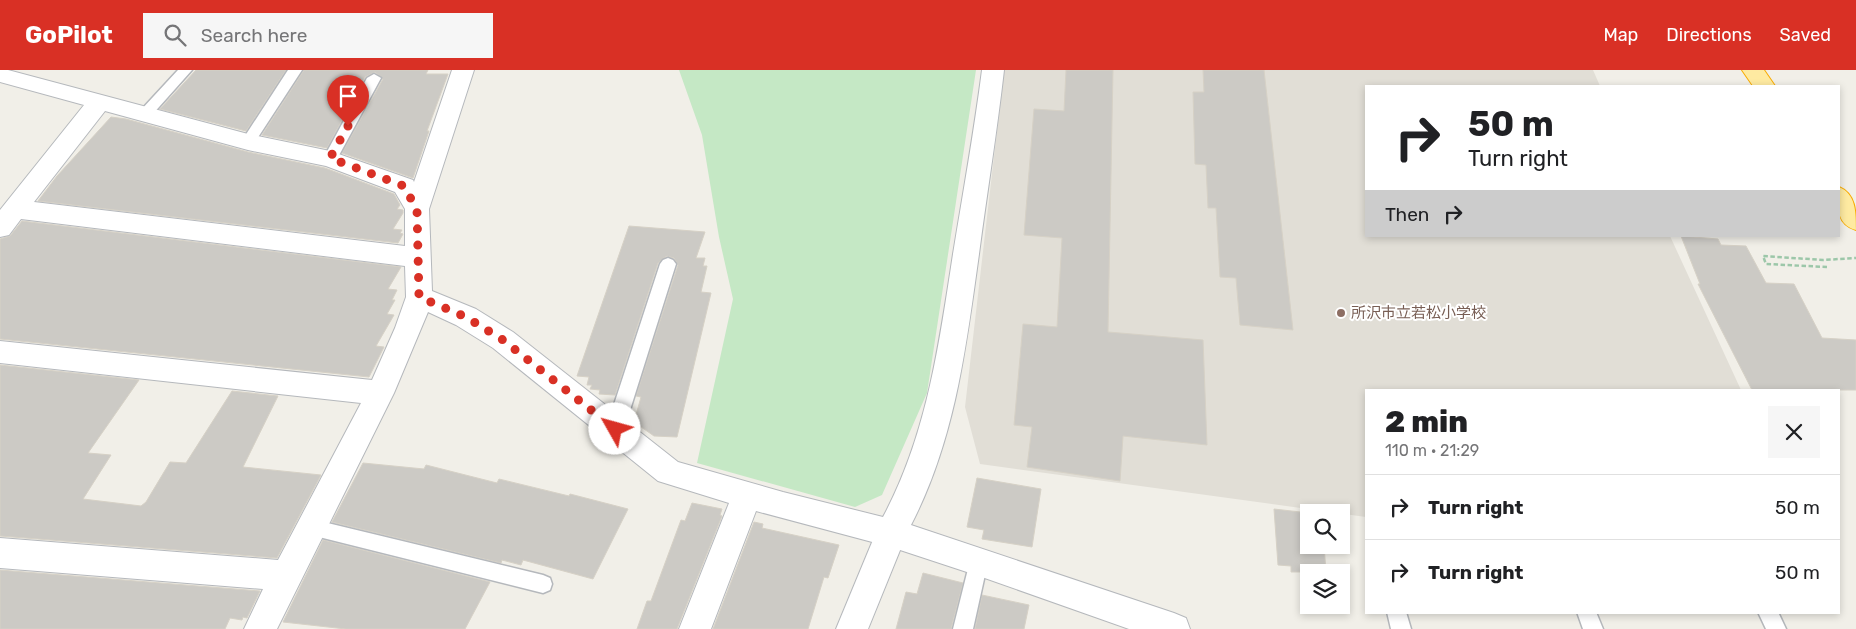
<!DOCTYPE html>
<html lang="en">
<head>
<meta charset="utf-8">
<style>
  :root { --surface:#fff; --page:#f6f6f6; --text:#202124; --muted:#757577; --line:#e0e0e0; --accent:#d93025 }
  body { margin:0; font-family:Rubik,"Noto Sans JP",sans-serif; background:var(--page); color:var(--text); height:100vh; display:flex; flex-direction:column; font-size:19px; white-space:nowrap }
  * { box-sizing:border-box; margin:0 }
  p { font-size:16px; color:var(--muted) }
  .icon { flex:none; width:28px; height:28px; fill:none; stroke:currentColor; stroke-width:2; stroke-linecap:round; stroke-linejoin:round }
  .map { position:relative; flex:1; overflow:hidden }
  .drawer { position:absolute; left:1365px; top:319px; width:475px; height:225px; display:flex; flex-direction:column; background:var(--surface); border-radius:0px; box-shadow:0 2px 8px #0003 }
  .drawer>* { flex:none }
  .guide { position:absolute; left:1365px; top:15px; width:475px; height:152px; border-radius:0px; box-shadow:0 2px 8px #0003; background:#fff; color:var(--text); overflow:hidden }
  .tools { position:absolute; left:1300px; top:434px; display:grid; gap:10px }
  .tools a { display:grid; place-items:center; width:50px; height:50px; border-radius:0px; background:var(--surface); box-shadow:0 2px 8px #0003; font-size:25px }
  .pin { position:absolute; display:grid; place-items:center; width:42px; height:42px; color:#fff; margin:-51px -21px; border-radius:50% 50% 50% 0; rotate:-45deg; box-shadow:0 0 5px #0007 }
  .pin .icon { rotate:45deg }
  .me { position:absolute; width:55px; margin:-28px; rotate:308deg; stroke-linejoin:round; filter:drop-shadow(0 0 4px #0008) }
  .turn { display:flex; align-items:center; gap:18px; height:105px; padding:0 20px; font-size:22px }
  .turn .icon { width:65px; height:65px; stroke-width:2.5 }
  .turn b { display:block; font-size:35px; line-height:42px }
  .then { display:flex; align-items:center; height:48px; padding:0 20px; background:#0003; gap:10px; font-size:19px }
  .round { display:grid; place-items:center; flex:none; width:52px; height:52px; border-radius:0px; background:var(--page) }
  .summary { display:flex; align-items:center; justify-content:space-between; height:85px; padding:0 20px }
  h1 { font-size:30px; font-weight:800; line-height:38px }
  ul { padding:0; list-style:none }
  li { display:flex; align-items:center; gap:15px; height:65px; padding:0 20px; border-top:1px solid var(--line) }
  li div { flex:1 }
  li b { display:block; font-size:19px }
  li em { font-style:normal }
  header { display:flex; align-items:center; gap:30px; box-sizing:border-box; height:70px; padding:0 25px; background:var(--accent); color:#fff }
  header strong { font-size:24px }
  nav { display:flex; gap:28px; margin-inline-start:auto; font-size:18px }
  .search { width:350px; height:45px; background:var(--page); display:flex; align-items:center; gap:12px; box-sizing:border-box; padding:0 18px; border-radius:0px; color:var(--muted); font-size:19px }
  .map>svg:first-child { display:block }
  .education { fill:#e1ded6 }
  .green { fill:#c5e8c5 }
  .building { fill:#cccac5; stroke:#d6d1c6 }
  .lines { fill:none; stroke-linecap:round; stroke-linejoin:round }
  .service-casing { stroke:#b5b8bc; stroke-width:3 }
  .minor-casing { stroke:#b5b8bc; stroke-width:2 }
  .tertiary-casing { stroke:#b5b8bc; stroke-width:2 }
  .trunk-casing { stroke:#f9ab00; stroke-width:2 }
  .path { stroke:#9cc7a9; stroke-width:2.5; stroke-dasharray:4.5 2.5; stroke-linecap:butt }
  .service { fill:#fff; fill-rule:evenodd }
  .minor { fill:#fff; fill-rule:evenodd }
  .tertiary { fill:#fff; fill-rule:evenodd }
  .trunk { fill:#feeaa1; fill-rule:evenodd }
  .route { stroke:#d93025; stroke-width:9; stroke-dasharray:0 16.2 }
  .education-dot { fill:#8d6e63; stroke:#fff; stroke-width:2 }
  .labels { text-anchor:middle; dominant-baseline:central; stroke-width:4; stroke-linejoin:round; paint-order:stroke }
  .education-label { font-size:15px; fill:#785e54; stroke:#fff; text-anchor:start }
</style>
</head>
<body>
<header>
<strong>GoPilot</strong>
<div class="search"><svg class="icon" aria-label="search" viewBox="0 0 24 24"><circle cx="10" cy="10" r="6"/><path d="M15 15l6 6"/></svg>Search here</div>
<nav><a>Map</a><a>Directions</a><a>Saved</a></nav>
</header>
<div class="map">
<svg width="1856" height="559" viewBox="0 0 1856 559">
  <rect width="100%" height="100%" fill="#f1efe8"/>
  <path class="education" d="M1004,0H1593L1600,16H1366V166H1670L1741,320H1366V447L980,394L965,337Z"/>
  <path class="green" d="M679,0H976L927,323L882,425L855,437L697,393L733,229L719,167L702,65Z"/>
  <path class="building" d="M196,0H286L246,61L160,39Z
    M304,0H428L426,4H448L427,61H429L413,108L342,83L383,9L375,2L365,7L327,78L262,65Z
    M1066,0H1113L1108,262L1203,270L1207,375L1123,366L1120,411L1027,397L1032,357L1014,355L1023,254L1057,257L1062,168L1024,165L1034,39L1064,41Z
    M1203,0H1264L1293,260L1240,255L1236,208L1220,207L1216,138H1208L1206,95L1195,94L1193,22H1204Z
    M111,47L126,49L248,82L325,98L394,124L400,135L397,139L403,140V143L393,159L402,160L400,163L403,164L398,173L38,131L57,106Z
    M22,151L401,197L388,219L397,220L392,230H395L387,244L394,245L376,276L384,277L369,307L0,269V169L10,166Z
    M629,156L705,162L696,188H705L703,196H707L701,222L711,223L677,367L654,366L634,352L641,327L636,326L678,195L674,188L667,186L662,189L658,193L615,325L599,324L600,320L590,319L592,315H587L589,307L577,306Z
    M1681,166L1718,169L1721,175L1746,176L1766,213L1794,214L1822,268L1856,270V320H1752L1698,214H1700Z
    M0,295L139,310L88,383L111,385L83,429L141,436L146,432L170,392L186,393L232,321L278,326L243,397L321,405L277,488L0,466Z
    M363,393L424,399L426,395L497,413L499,409L569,426L570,424L628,439L593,509L523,490L521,495L502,490L501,493L332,452Z
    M977,408L1041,419L1032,477L982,469L984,460L967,457Z
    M692,433L722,439L720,445L722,446L677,559H637L647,531H651L681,450L685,451Z
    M1274,439L1309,443V475H1324L1326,502H1291V496L1278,495Z
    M754,452L763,454L762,458L839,475L828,508L824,507L808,559H713Z
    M323,470L490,512L465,559H346L283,552Z
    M0,500L260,521L247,548L243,547L242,550L230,548L225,559H0Z
    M923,503L963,513L951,559H896L906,522L917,524Z
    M982,525L1029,535L1024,559H975Z"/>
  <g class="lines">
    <g class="service-casing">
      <path id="service" d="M178,0H192L151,46H141L139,43L141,40Z
        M288,0H302L253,75H243L241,72L243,69Z
        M374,4L381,8L337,89L335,92H325L323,89L367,8Z
        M668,188L673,190L676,194L624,359L621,364L615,366L609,364L606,359L660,194L663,190Z
        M311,449L543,505L550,508L552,514L550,520L543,523L311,465L305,463L302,457L305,451Z
        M979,482L986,485L988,491L973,559H953L970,491L972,485Z
        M1387,542H1406L1411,559H1391Z
        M1577,542H1596L1603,559H1583Z
        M1758,542H1778L1786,559H1766Z"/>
    </g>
    <g class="minor-casing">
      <path id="minor" d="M0,0H8L248,64L330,81L413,110L414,112L452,0H474L429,139L432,221L476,239L513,262L678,392L783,422L883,447C927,365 939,275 953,184C963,123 974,62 982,0H1004C997,62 987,123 979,184C966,278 955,370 911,455L1174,543L1186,548L1190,559H1129L979,506L891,477L756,441L711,559H679L729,433L658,411L493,278L456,255L428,242L394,323L277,559H244L263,519L0,498V468L278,490L361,333L0,293V271L372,310L395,258L406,227L405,196L21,149L9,165L0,167V140L84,35L0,12ZM105,41L248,80L326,96L395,122L405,139V176L34,132Z"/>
    </g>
    <g class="tertiary-casing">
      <path id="tertiary" d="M891,449L902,453L907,463L868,559H836L880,453Z"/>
    </g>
    <g class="trunk-casing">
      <path id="trunk" d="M1742,0H1764L1775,16H1753Z
        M1839,117C1856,124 1856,142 1856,160C1835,154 1838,135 1839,117Z"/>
    </g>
    <path class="path" d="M1827,197L1766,194L1763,186L1823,190L1856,188"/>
    <use href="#service" class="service"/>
    <use href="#minor" class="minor"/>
    <use href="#tertiary" class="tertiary"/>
    <use href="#trunk" class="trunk"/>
  </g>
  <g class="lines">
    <path class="route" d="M348,56L330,88L404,116L417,140L419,227L466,247L503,270L615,359"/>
  </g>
  <circle class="education-dot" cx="1341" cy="243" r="5"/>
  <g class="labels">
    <g class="education-label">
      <text x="1351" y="243">所沢市立若松小学校</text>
    </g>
  </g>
</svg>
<div class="tools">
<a><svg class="icon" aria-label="search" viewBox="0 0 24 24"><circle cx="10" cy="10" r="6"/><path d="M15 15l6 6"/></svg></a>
<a><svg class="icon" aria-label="layers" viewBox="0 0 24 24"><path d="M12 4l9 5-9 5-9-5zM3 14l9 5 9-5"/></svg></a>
</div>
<div class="pin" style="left:348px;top:56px;background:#d93025"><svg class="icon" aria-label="arrive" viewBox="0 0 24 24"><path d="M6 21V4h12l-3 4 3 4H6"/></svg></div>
<svg class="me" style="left:615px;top:359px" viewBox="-20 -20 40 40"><circle r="19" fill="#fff"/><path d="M0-13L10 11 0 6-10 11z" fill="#d93025"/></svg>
<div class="guide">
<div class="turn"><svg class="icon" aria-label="right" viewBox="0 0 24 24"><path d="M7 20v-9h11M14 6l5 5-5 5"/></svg><div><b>50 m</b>Turn right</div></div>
<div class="then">Then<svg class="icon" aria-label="right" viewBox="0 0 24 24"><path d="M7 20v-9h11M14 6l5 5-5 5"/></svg></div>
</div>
<section class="drawer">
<div class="summary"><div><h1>2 min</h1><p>110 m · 21:29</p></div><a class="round"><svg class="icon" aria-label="close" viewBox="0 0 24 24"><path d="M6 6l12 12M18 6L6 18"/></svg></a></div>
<ul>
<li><svg class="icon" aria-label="right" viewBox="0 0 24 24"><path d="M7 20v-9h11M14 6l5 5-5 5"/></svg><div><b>Turn right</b></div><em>50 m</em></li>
<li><svg class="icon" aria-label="right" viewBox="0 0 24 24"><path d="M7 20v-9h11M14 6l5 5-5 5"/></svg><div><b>Turn right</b></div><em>50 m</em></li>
</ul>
</section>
</div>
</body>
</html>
